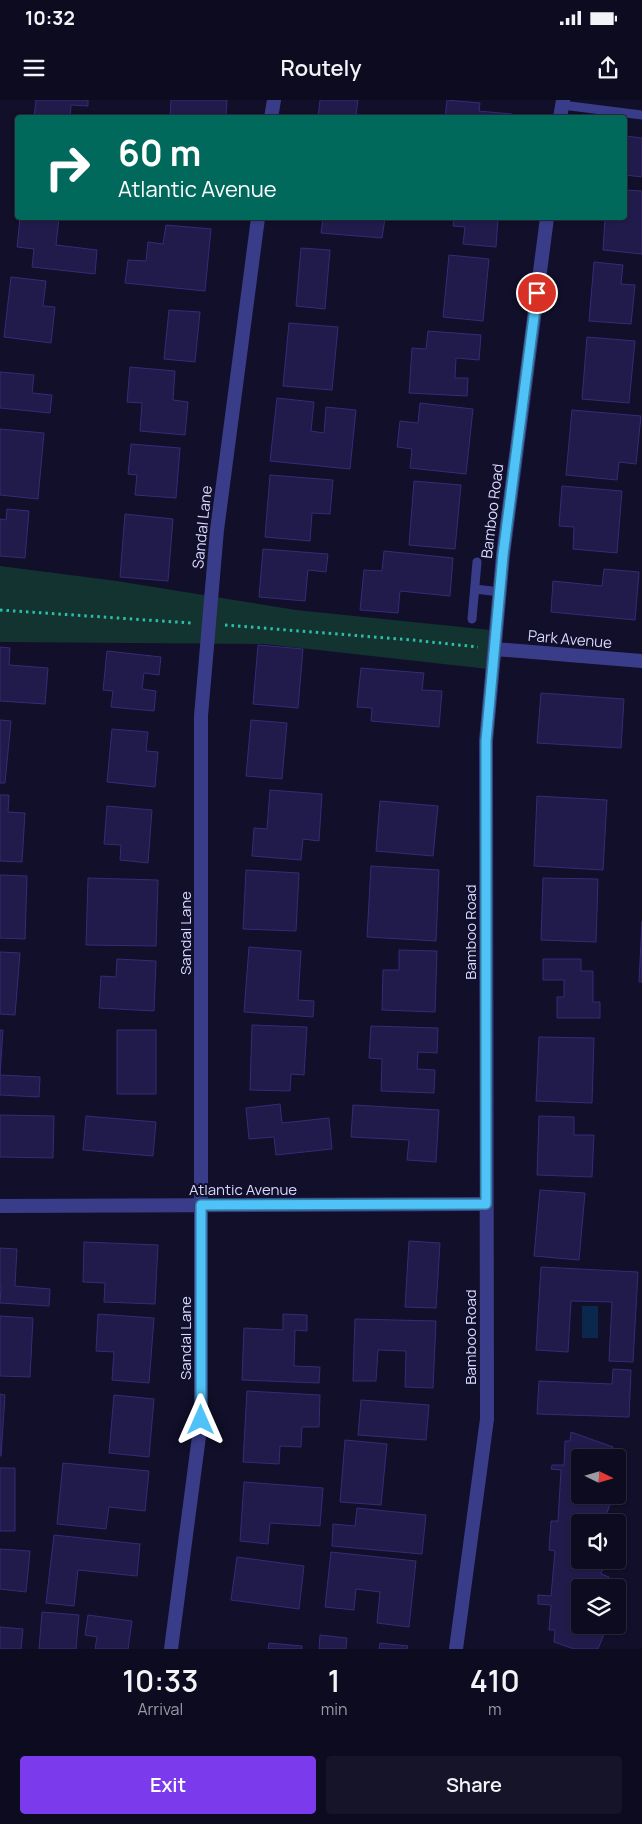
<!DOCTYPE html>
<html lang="en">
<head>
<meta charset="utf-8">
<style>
  :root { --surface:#0d0b1f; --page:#161428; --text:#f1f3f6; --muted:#9a9ba4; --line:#2d2b3d; --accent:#7c3aed }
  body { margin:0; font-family:Manrope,sans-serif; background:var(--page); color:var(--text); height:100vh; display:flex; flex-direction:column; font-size:19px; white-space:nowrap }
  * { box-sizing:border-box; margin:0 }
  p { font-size:16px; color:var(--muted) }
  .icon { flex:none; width:28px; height:28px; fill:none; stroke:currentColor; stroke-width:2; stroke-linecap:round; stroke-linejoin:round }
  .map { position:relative; height:1549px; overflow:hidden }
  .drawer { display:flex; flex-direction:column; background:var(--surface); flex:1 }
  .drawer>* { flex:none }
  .top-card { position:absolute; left:15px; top:15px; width:612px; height:105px; border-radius:5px; box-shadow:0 1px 4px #0004,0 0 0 1px var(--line); background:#00695c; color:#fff; overflow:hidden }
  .needle { width:32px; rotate:95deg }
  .buttons { position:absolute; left:571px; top:1349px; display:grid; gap:10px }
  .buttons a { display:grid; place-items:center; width:55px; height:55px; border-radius:5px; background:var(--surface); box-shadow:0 1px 4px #0004,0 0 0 1px var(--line); font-size:25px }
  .pin { position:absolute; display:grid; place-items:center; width:42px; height:42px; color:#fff; margin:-21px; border:2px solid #fff; border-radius:50%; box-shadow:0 1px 5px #0007 }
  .me { position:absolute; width:55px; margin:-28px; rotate:0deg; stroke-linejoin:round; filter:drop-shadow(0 0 4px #0008) }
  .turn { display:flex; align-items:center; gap:18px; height:105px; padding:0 20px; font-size:22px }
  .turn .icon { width:65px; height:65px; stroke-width:2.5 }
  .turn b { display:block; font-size:35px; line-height:42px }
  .eta { display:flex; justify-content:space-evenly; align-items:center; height:85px; text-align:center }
  .eta b { font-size:30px; font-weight:600; line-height:35px }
  .action { display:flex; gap:10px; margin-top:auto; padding:10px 20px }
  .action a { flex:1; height:58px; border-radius:5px; background:var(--accent); color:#fff; font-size:20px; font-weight:600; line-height:58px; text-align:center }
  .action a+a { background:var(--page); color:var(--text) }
  .status { display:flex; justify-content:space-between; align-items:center; height:35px; padding:0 25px; background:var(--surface); direction:ltr }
  .status svg { height:14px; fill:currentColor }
  header { display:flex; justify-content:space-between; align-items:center; height:65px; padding:0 20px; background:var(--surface); font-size:22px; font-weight:600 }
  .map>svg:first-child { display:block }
  .green { fill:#12332f }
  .water { fill:#0b284c }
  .building { fill:#201b4a; stroke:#342c77 }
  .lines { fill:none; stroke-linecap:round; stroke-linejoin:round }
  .path { stroke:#2cbea8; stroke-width:3; stroke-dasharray:2.5 4; stroke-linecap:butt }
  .service { stroke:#393d89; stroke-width:9 }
  .minor { stroke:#393d89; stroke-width:14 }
  .tertiary { stroke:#393d89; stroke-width:14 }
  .route-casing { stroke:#337fa1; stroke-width:12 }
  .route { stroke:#4fc3f7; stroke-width:9 }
  .labels { text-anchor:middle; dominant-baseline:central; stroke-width:4; stroke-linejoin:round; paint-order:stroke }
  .street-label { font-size:15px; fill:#d8d7ff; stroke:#110f29 }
</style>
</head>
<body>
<div class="status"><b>10:32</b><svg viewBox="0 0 49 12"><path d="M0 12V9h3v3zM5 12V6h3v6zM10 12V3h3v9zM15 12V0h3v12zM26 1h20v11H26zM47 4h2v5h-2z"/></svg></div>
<header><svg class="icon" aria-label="menu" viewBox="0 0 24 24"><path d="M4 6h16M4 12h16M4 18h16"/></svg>Routely<svg class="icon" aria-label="share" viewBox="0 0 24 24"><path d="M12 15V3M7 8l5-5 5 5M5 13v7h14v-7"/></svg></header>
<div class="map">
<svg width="642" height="1549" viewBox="0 0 642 1549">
  <rect width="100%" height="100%" fill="#110f29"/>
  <path class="green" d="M0,466L117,481L296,510L491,530L488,569L264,544L0,542Z"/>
  <path class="water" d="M582,1206H598V1238H582Z"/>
  <path class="building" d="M36,0H88V6L71,5L70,18H34Z
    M171,0H227L226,18H170Z
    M320,0H358L356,14L388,18H318Z
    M447,0L480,3L479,11L512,14L511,18H445Z
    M625,36L642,38V77L625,75Z
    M625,90L642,91V154L603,150L605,118H625Z
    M20,118H59L56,145L97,150L95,174L32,167L34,149L17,147Z
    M323,118H385L382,138L321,133Z
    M454,118H498L496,147L463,144L465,127L453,126Z
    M166,125L211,129L205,191L125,183L128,160L146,161L148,142L163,144Z
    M301,148L330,150L325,209L296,206Z
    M449,155L489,159L483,221L443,217Z
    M594,162L623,165L621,184L635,185L631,224L589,221Z
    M11,177L46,181L43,206L55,207L51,243L4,237Z
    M169,210L200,212L195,262L164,259Z
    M289,223L338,227L332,290L283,286Z
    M428,231L481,235L479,260L456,258L455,278H468L467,296L409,293L412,248L426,249Z
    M587,237L635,241L629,303L582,299Z
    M130,267L175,271L173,300L188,302L185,335L140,331L142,303L127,302Z
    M0,272L34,275L32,293L52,295L50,313L0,308Z
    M277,298L314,302L311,331L324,333L326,307L356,310L350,369L270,361Z
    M420,303L473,309L466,374L410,368L412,349L397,347L400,321L418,323Z
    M572,310L641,316L636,364L619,362L617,380L566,375Z
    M0,329L44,333L38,399L0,395Z
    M131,344L180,348L176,398L135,395L137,375L128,374Z
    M270,375L333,380L330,414L312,413L310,441L265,437Z
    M414,381L461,385L455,449L409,445Z
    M562,386L622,391L617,453L573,449L574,427L559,426Z
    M7,409L29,411L25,458L0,456V419L6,420Z
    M125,414L173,419L168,481L120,477Z
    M263,449L328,454L326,472L308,470L305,501L259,497Z
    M384,451L453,458L450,496L400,491L398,513L360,510L364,470L382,471Z
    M604,469L639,472L635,520L551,512L553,481L602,486Z
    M258,545L303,549L298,608L253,604Z
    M0,547L10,548L9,565L48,568L45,604L0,601Z
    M107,551L161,557L159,575L144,573L142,589L156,591L154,611L111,607L113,591L103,590Z
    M361,568L424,573L422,590L442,591L439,627L371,621L372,608L357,607Z
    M541,593L624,599L621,648L537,643Z
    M0,620L11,621L5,683H0Z
    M251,620L287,623L282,679L246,676Z
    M112,629L148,632L146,651L158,652L155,687L107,682Z
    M270,690L322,694L319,741L303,739L301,760L252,756L254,728L267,729Z
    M0,695H9L8,712L25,713L22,762L0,761Z
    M537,696L607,700L603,770L534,766Z
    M380,701L438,706L433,756L376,751Z
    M107,706L152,710L148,763L120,760L121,745L104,744Z
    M371,766L439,770L436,841L367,837Z
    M246,770L299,773L296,831L243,829Z
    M0,775L27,776L25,839L0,838Z
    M88,778L158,780L156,846L86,845Z
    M543,778L598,779L596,842L541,840Z
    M642,821V882H639Z
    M249,847L301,851L298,900L314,901L313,917L244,912Z
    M399,850L437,851L435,912L382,910L383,870H399Z
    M0,852L20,853L15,915L0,914Z
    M117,859L156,861L154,911L99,908L101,876L116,877Z
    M543,859H581V871H593V902H600V918H557V897H564V880H543Z
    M252,925L307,927L304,975L291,974L290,991L250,990Z
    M371,926L438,928L437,953L418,952L417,969L435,970L434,993L381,991L382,959L369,958Z
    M0,930H3L0,975L40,977L39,997L0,995Z
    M117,930H156V994H117Z
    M539,937L594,938L592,1003L536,1001Z
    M280,1004L282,1023L329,1018L332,1049L276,1055L274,1037L249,1039L246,1008Z
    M353,1005L439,1010L436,1062L407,1060L409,1040L351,1037Z
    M0,1015L54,1016L53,1058L0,1057Z
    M86,1016L156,1022L153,1056L83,1050Z
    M539,1016L574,1017V1035H594L592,1077L537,1075Z
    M540,1090L585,1093L579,1160L534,1156Z
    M409,1141L440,1143L436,1208L405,1207Z
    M84,1142L158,1145L155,1204L104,1202L105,1183L83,1182Z
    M0,1148L17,1149L15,1186L50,1189L49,1206L0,1203L1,1187H0Z
    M541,1167L638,1172L633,1262L609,1261L612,1202L571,1201L568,1252L536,1250Z
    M98,1214L154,1218L149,1283L112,1280L114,1252L96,1251Z
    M283,1214L307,1215V1231L295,1230L294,1266L320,1267L319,1283L242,1280L244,1228L283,1230Z
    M0,1216L33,1218L30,1277L0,1276Z
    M355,1219L436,1221L433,1288L405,1287L406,1251L378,1250L376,1281H353Z
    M613,1269L631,1270L629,1317L537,1314L539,1281L612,1284Z
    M247,1291L320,1295L319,1327H302L301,1347L280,1346L279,1364L243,1362Z
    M0,1294L5,1295L1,1356H0Z
    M114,1295L154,1299L149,1357L109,1353Z
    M361,1300L429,1305L426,1340L358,1335Z
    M571,1332L613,1347L609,1358H580V1395H605L612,1399L604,1421L609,1422H580V1460H606L601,1474L609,1477L605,1488H580V1525H600V1527L606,1529L598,1549H574L554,1542L555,1530H549L551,1505L538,1504V1495L551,1496L555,1451L549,1450L551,1421H558L561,1370L551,1369L552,1365H564L565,1341H570Z
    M345,1340L387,1344L381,1405L340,1402Z
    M63,1363L149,1371L145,1411L109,1407L106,1429L57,1424Z
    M0,1368H15V1431H0Z
    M244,1382L323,1388L320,1426L270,1423L268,1444L240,1441Z
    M357,1408L426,1415L422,1454L332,1446L333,1424L355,1426Z
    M54,1435L140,1444L137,1476L78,1470L74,1506L46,1503Z
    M0,1449L30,1451L26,1492L0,1489Z
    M331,1452L416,1461L409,1527L377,1523L380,1492L356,1489L354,1510L325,1507Z
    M237,1457L304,1466L299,1509L231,1500Z
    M42,1512L79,1515L76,1549H39Z
    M88,1515L132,1521L128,1549H95L97,1537L85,1535Z
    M0,1527L23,1529L21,1549H0Z
    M320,1535L347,1538L346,1549H319Z
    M269,1543L302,1546V1549H268Z
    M380,1543L408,1546L407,1549H379Z"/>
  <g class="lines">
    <path class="path" d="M0,510L191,523
      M225,525L412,540L478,547"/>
    <path class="service" d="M562,5L642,15
      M475,489L500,492
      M472,519L477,462"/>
    <path class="minor" d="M271,18L274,0
      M0,1106L486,1104
      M171,1549L201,1321V616L217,430L258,118"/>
    <path class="tertiary" d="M560,18L563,0
      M495,549L642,561
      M456,1549L487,1319L486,641L503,455L547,118"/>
  </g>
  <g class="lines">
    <g class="route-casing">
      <path id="route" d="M201,1320V1105L486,1104V641L503,455L537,193"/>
    </g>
    <use href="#route" class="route"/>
  </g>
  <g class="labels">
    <g class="street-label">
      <text transform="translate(492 411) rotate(-83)">Bamboo Road</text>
      <text transform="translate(202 427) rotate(-84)">Sandal Lane</text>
      <text transform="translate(570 539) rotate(5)">Park Avenue</text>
      <text transform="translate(470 832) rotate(-90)">Bamboo Road</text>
      <text transform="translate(185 833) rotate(-90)">Sandal Lane</text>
      <text x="243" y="1089">Atlantic Avenue</text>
      <text transform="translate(470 1237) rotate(-90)">Bamboo Road</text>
      <text transform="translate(185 1238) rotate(-90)">Sandal Lane</text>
    </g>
  </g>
</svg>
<div class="buttons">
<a><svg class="needle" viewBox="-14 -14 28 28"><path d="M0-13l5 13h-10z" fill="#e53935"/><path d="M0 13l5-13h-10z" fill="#9a9ba4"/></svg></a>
<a><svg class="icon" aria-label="sound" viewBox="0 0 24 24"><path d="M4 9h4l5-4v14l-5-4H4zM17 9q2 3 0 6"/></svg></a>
<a><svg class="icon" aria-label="layers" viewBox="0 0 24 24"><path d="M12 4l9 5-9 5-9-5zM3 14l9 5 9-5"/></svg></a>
</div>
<div class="pin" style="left:537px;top:193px;background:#d93025"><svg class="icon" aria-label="arrive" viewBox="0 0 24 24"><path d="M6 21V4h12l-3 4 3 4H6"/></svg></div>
<svg class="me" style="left:201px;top:1320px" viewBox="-20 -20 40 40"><path d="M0-17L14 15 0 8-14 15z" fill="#4fc3f7" stroke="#fff" stroke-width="4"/></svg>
<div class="top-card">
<div class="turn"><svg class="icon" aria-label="right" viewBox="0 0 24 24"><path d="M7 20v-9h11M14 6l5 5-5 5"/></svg><div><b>60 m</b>Atlantic Avenue</div></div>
</div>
</div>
<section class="drawer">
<div class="eta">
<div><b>10:33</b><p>Arrival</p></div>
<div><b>1</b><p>min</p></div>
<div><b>410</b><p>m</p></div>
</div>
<div class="action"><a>Exit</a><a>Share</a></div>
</section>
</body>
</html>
